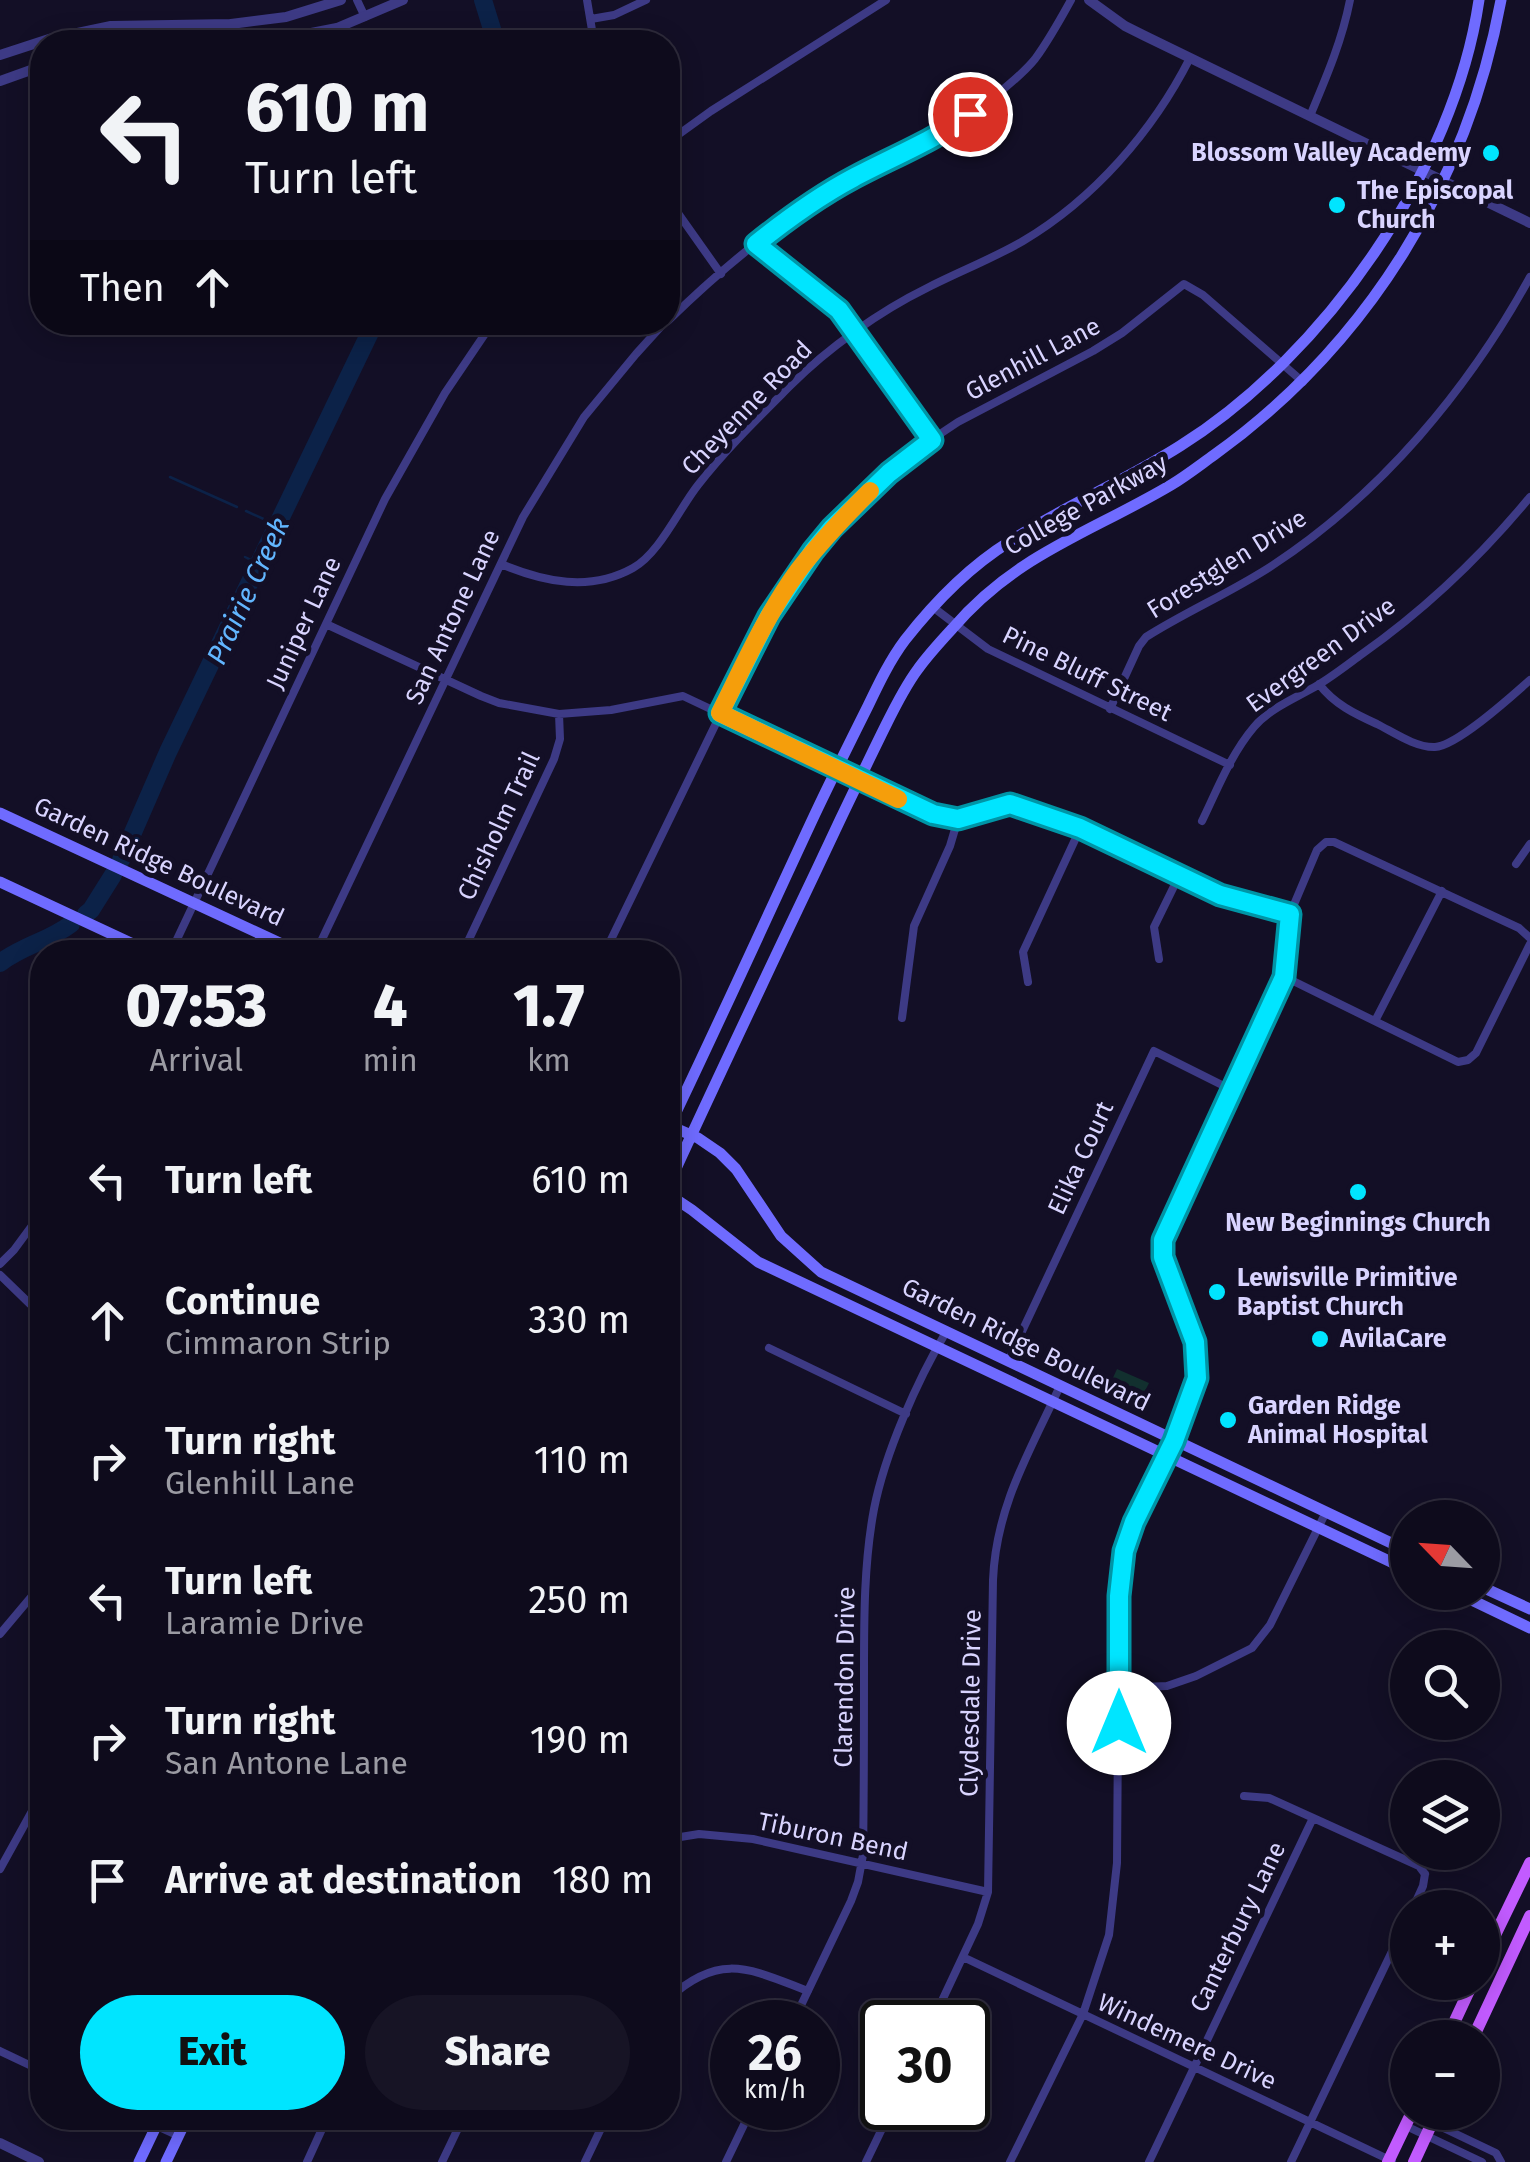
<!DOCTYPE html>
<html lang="en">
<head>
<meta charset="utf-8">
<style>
  :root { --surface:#0e0b1c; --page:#171425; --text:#f1f3f6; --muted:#9b9ba3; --line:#2e2b3b; --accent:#00e5ff }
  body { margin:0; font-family:"Fira Sans",sans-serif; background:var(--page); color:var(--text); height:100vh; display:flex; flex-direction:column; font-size:38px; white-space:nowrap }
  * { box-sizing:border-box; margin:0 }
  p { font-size:32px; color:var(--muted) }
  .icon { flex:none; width:55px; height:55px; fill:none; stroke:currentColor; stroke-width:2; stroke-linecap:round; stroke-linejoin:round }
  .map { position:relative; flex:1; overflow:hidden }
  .panel { position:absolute; left:30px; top:940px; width:650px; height:1190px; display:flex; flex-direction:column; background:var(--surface); border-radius:40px; box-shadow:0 5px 25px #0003,0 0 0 2px var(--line) }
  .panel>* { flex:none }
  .top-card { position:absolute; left:30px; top:30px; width:650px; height:305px; border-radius:40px; box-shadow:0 5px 25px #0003,0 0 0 2px var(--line); background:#0e0b1c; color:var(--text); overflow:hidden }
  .needle { width:65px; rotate:295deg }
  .tools { position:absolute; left:1390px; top:1500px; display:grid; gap:20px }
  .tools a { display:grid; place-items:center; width:110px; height:110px; border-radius:50%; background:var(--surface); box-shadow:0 5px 25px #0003,0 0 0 2px var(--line); font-size:50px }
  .speed { position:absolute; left:710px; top:2000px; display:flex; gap:20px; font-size:50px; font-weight:700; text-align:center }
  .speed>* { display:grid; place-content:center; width:130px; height:130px; border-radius:50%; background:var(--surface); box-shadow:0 5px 25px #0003,0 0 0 2px var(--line); line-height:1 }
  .speed small { font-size:25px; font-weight:400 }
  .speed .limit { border:5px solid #111; border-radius:15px; background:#fff; color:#111 }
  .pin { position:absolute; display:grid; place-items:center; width:85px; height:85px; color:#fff; margin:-42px; border:5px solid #fff; border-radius:50%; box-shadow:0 2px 10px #0007 }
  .me { position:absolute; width:110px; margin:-55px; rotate:0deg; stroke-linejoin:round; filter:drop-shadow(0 0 8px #0008) }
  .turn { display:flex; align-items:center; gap:35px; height:210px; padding:0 50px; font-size:45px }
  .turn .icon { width:130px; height:130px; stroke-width:2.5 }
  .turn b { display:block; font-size:70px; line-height:85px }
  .then { display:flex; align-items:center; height:95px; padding:0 50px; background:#0003; gap:20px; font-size:38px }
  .eta { display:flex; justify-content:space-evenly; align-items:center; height:170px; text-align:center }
  .eta b { font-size:60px; font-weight:800; line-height:70px }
  .action { display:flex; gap:20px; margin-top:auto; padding:20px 50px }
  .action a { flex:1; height:115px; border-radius:60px; background:var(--accent); color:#111; font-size:40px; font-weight:800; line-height:115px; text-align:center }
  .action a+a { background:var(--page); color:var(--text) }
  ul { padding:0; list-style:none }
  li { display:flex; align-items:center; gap:30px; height:140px; padding:0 50px }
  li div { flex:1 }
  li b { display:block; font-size:38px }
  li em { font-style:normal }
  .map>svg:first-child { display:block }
  .green { fill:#12302f }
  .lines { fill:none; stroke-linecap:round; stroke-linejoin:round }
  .stream { stroke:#0c2248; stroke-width:2.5 }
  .river { stroke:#0c2248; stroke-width:18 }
  .minor { stroke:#3d3a85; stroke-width:8 }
  .tertiary { stroke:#3d3a85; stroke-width:10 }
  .secondary { stroke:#6f6bff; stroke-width:11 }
  .primary { stroke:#c25bff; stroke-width:12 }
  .route-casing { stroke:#0095a6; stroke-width:25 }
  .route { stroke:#00e5ff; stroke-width:18 }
  .slow { stroke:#f59e0b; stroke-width:18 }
  .poi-dot { fill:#00e5ff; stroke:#130f26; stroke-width:4 }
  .labels { text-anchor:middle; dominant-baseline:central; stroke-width:10; stroke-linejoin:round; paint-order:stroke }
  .poi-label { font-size:25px; font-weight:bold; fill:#d9d4ff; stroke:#130f26; text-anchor:start }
  .street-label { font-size:25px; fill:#d9d4ff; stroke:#130f26 }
  .water-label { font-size:28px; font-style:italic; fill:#62b6ff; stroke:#130f26 }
</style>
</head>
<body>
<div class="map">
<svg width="1530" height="2162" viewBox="0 0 1530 2162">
  <rect width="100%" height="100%" fill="#130f26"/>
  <path class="green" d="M1117,1369L1149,1383L1138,1405L1107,1391Z"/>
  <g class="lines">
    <path class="stream" d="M170,477L237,507
      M246,511L277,525
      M245,557L259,564
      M254,572L266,578"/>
    <path class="river" d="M483,0L496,42
      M121,860L168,752L375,322
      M86,914L91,910L113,875
      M0,963C21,946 49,941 71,924"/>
    <path class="minor" d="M357,0L365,17
      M587,0L594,42
      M591,19L614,15L646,0
      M1310,116C1326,78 1342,41 1350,0
      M668,142L711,111L886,0
      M668,199L721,274
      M756,244L839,310L932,440
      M668,321C722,268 783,218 849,180C883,161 920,148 952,128C974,113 1019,79 1035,59C1049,40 1060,20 1071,0
      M501,564C544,582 590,592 633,568C659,554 679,509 698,485C726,449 759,417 791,385C828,348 880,311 927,288C958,272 992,259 1023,241C1094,199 1153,131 1190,58
      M934,608L988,649L1230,765
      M326,624L481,696L499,703L559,714L611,710L683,696L933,814L958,819L1009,804L1080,829L1220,895L1290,914
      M1319,684C1334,704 1355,714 1377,724C1393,732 1416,748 1435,747C1457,746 1512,696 1530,680
      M1110,709L1139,646L1146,637C1187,611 1232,592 1273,565C1381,494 1468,390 1530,277
      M1202,821C1217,790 1231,754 1254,727C1270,708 1296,698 1318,685C1333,676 1347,665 1362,654C1423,611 1482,555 1530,497
      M1516,864L1530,844
      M171,952L385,499L445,393L493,322
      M316,952L523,517L584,417L636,354L665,322
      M463,952L554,759L560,739L559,714
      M605,952L756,641L795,575L832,528L889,473L925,444L958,422L1093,351L1122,333L1184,284L1203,295L1303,382
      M1159,959L1154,927L1179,876
      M1285,977L1458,1062L1468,1060L1476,1053L1530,944
      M1028,982L1023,952L1080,829
      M902,1018L914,926L950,846L958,819
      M1375,1021L1442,891
      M0,1264L14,1250L42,1212
      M0,1275L30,1304L42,1311
      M769,1348L906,1414
      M1008,1361L1154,1051L1232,1090
      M0,1634L42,1584
      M1119,1688L1167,1686L1196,1676L1252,1648L1270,1625L1326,1512
      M1244,1796L1269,1798L1419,1866L1425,1874
      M668,1839L699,1834L753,1839L988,1892
      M0,1869L42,1793
      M1413,1908L1423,1886L1425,1874
      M963,1957L1392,2161
      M668,1999C720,1951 750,1969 808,1991
      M793,2022L851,1901L858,1882L863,1855C864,1794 864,1732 864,1671C864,1618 864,1562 874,1509C885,1453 917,1381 946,1332
      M932,2022L978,1924L988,1892L993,1580C996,1506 1030,1451 1060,1386
      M0,2051L42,2071
      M1412,2113L1496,2153L1501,2162
      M140,2118L179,2136
      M1406,2126L1482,2162
      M307,2162L322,2129
      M442,2162L463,2118
      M585,2162L606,2118
      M726,2162L752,2108
      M866,2162L892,2108
      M1010,2162L1083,2014L1109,1935L1117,1863L1119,1596L1124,1551L1134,1522L1174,1441L1197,1378L1195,1342L1163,1257V1240L1285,977L1290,914L1317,850L1326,842H1334L1519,928L1530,938
      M1149,2162L1313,1818
      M1291,2162L1408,1918"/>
    <path class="tertiary" d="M1089,0L1125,26L1145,36L1530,223
      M231,24L235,42
      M265,42L337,28L403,0
      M0,55L49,39L111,26L231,24L286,17L341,0
      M0,81L42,66
      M0,2143L39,2162"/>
    <path class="secondary" d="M0,813L299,952
      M0,882L150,952
      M668,1125L698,1138L720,1153L736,1169L781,1236L821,1272L1408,1551
      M668,1129C718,1025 766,919 815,814C832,778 850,742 868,706C879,683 890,660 905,640C934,603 969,567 1009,542C1064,506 1125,481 1180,446C1325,355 1454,170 1479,0
      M668,1186C716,1081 766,976 816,871C837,826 859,780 881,735C892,713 903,689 918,669C928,655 940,642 952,629C1016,554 1090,533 1171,485C1186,476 1200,465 1214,455C1366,346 1467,184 1501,0
      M668,1194L692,1210L758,1262L1408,1570
      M1482,1587L1530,1609
      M1455,1592L1530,1628
      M139,2162L160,2118
      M166,2162L187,2118"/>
    <path class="primary" d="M1482,1962L1530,1863
      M1447,2038L1473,1982
      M1473,2038L1530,1916
      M1388,2162L1412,2112
      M1414,2162L1437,2112"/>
  </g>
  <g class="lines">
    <g class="route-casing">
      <path id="route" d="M970,114C934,141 892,157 853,178C819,196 786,220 756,244L839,310L932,440L889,473L832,528L813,551L769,616L720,713L933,814L958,819L1010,804L1080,828L1220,895L1290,914L1284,977L1163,1240V1257L1195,1342L1197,1378L1174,1441L1134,1522L1124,1551L1119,1596V1723"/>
    </g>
    <use href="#route" class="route"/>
    <path class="slow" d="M870,491C844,517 820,542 798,571C766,615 744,665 720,713L898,799"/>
  </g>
  <g class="poi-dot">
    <circle cx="1491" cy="153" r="10"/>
    <circle cx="1337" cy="205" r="10"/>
    <circle cx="1358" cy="1192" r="10"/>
    <circle cx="1217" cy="1292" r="10"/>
    <circle cx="1320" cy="1339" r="10"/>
    <circle cx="1228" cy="1420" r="10"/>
  </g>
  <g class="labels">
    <g class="poi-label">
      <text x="1471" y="153" text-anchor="end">Blossom Valley Academy</text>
      <text x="1357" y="191">The Episcopal<tspan x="1357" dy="29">Church</tspan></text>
      <text x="1358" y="1223" text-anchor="middle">New Beginnings Church</text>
      <text x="1237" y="1278">Lewisville Primitive<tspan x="1237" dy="29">Baptist Church</tspan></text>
      <text x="1340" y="1339">AvilaCare</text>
      <text x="1248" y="1406">Garden Ridge<tspan x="1248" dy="29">Animal Hospital</tspan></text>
    </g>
    <g class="street-label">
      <text transform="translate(1033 359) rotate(-28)">Glenhill Lane</text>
      <text transform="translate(747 408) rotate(-46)">Cheyenne Road</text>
      <text transform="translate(1086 505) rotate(-29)">College Parkway</text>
      <text transform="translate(1227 564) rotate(-32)">Forestglen Drive</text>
      <text transform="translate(453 617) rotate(-65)">San Antone Lane</text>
      <text transform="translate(304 623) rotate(-65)">Juniper Lane</text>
      <text transform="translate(1321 655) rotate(-36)">Evergreen Drive</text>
      <text transform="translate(1087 674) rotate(26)">Pine Bluff Street</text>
      <text transform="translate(499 826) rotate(-65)">Chisholm Trail</text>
      <text transform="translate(159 862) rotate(25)">Garden Ridge Boulevard</text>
      <text transform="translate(1081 1158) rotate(-65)">Elika Court</text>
      <text transform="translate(1026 1345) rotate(26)">Garden Ridge Boulevard</text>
      <text transform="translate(845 1677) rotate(-89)">Clarendon Drive</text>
      <text transform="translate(971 1703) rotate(-89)">Clydesdale Drive</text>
      <text transform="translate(833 1837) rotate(12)">Tiburon Bend</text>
      <text transform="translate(1238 1927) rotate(-64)">Canterbury Lane</text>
      <text transform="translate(1187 2042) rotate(25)">Windemere Drive</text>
    </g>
    <g class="water-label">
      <text transform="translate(248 591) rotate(-65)">Prairie Creek</text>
    </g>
  </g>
</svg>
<div class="tools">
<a><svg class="needle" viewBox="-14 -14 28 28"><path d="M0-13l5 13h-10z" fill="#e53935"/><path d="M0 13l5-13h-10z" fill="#9b9ba3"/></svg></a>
<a><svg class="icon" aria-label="search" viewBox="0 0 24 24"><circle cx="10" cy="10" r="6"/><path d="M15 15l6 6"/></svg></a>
<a><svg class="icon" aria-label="layers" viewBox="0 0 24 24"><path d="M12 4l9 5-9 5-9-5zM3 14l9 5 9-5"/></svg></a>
<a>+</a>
<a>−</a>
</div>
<div class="speed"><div>26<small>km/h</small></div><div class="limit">30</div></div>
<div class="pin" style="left:970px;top:114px;background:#d93025"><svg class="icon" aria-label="arrive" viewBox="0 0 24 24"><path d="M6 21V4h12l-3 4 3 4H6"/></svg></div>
<svg class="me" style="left:1119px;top:1723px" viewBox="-20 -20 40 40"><circle r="19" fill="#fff"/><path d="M0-13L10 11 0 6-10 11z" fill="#00e5ff"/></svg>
<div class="top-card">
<div class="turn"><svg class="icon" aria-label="left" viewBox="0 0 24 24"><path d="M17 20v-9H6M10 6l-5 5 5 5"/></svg><div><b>610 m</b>Turn left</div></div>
<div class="then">Then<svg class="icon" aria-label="ahead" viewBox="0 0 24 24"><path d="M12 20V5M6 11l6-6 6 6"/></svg></div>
</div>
<section class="panel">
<div class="eta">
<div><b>07:53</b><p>Arrival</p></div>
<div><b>4</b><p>min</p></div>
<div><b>1.7</b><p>km</p></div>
</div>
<ul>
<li><svg class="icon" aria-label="left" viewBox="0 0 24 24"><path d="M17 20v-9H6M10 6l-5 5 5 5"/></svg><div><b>Turn left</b></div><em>610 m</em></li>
<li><svg class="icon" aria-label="ahead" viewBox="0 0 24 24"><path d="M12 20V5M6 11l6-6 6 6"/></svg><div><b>Continue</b><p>Cimmaron Strip</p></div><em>330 m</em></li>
<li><svg class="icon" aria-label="right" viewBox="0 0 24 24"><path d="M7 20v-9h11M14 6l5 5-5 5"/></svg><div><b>Turn right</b><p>Glenhill Lane</p></div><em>110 m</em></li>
<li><svg class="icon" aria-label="left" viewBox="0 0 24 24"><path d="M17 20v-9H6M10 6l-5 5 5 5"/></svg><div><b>Turn left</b><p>Laramie Drive</p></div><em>250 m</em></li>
<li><svg class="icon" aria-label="right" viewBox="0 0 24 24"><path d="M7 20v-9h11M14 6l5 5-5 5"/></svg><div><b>Turn right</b><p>San Antone Lane</p></div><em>190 m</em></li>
<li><svg class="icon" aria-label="arrive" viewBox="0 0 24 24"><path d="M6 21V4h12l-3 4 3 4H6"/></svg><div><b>Arrive at destination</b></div><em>180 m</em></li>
</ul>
<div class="action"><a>Exit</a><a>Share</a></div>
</section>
</div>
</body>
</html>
